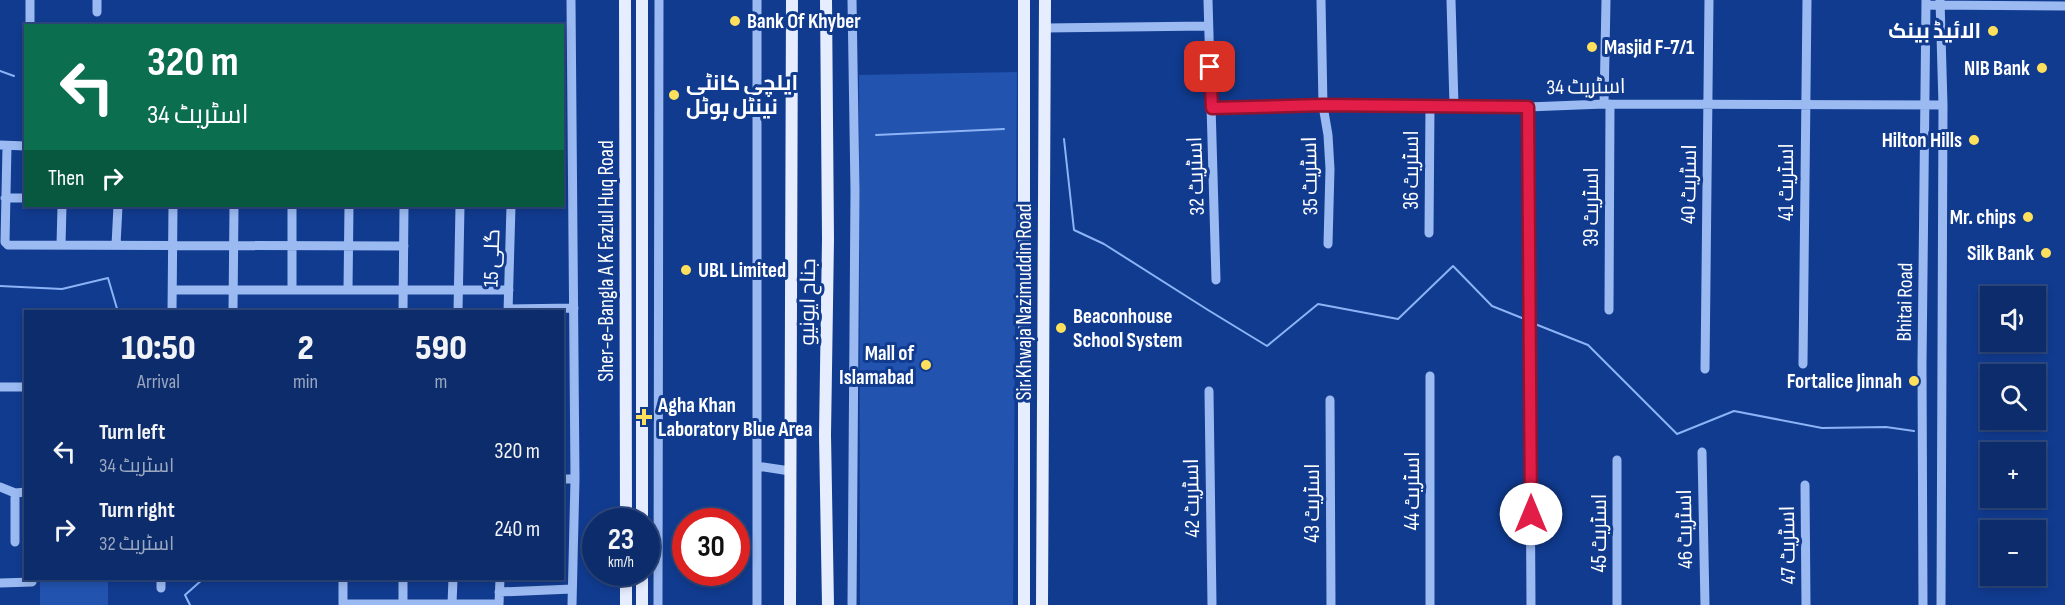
<!DOCTYPE html>
<html lang="en">
<head>
<meta charset="utf-8">
<style>
  :root { --surface:#0d2c6b; --page:#1b3873; --text:#f1f3f6; --muted:#9aa7c1; --line:#2d487e }
  body { margin:0; font-family:"Sofia Sans Condensed",Cairo,sans-serif; background:var(--page); color:var(--text); height:100vh; display:flex; flex-direction:column; font-size:22px; white-space:nowrap }
  * { box-sizing:border-box; margin:0 }
  p { font-size:20px; color:var(--muted) }
  .icon { flex:none; width:33px; height:33px; fill:none; stroke:currentColor; stroke-width:2; stroke-linecap:round; stroke-linejoin:round }
  .map { position:relative; flex:1; overflow:hidden }
  .drawer { position:absolute; left:24px; top:310px; width:540px; height:270px; display:flex; flex-direction:column; background:var(--surface); border-radius:0px; box-shadow:0 3px 9px #0003,0 0 0 2px var(--line) }
  .drawer>* { flex:none }
  .top-card { position:absolute; left:24px; top:24px; width:540px; height:183px; border-radius:0px; box-shadow:0 3px 9px #0003,0 0 0 2px var(--line); background:#0b6e4f; color:#fff; overflow:hidden }
  .controls { position:absolute; left:1980px; top:286px; display:grid; gap:12px }
  .controls a { display:grid; place-items:center; width:66px; height:66px; border-radius:0px; background:var(--surface); box-shadow:0 3px 9px #0003,0 0 0 2px var(--line); font-size:30px }
  .speed { position:absolute; left:582px; top:508px; display:flex; gap:12px; font-size:30px; font-weight:700; text-align:center }
  .speed>* { display:grid; place-content:center; width:78px; height:78px; border-radius:50%; background:var(--surface); box-shadow:0 3px 9px #0003,0 0 0 2px var(--line); line-height:1 }
  .speed small { font-size:15px; font-weight:400 }
  .speed .limit { border:9px solid #d22; background:#fff; color:#111 }
  .pin { position:absolute; display:grid; place-items:center; width:51px; height:51px; color:#fff; margin:-26px; border-radius:12px; box-shadow:0 3px 9px #0006 }
  .me { position:absolute; width:66px; margin:-33px; rotate:0deg; stroke-linejoin:round; filter:drop-shadow(0 0 4px #0008) }
  .turn { display:flex; align-items:center; gap:21px; height:126px; padding:0 24px; font-size:27px }
  .turn .icon { width:78px; height:78px; stroke-width:2.5 }
  .turn b { display:block; font-size:42px; line-height:51px }
  .then { display:flex; align-items:center; height:57px; padding:0 24px; background:#0003; gap:12px; font-size:22px }
  .eta { display:flex; justify-content:space-evenly; align-items:center; height:102px; text-align:center }
  .eta b { font-size:36px; font-weight:800; line-height:42px }
  ul { padding:0; list-style:none }
  li { display:flex; align-items:center; gap:18px; height:78px; padding:0 24px }
  li div { flex:1 }
  li b { display:block; font-size:22px }
  li em { font-style:normal }
  .map>svg:first-child { display:block }
  .green { fill:#2253af }
  .lines { fill:none; stroke-linecap:round; stroke-linejoin:round }
  .stream { stroke:#8cb3f6; stroke-width:2 }
  .minor { stroke:#9bbaf2; stroke-width:9 }
  .major { stroke:#e6edff; stroke-width:12 }
  .route-casing { stroke:#92132f; stroke-width:15 }
  .route { stroke:#e11d48; stroke-width:10 }
  .poi-dot { fill:#ffe05c; stroke:#113b8f; stroke-width:2 }
  .labels { text-anchor:middle; dominant-baseline:central; stroke-width:6; stroke-linejoin:round; paint-order:stroke }
  .poi-label { font-size:21px; font-weight:bold; fill:#fff; stroke:#113b8f; text-anchor:end }
  .street-label { font-size:21px; fill:#fff; stroke:#113b8f }
</style>
</head>
<body>
<div class="map">
<svg width="2065" height="605" viewBox="0 0 2065 605">
  <rect width="100%" height="100%" fill="#113b8f"/>
  <path class="green" d="M1017,72L1013,605H860L859,75Z
    M40,579H108V605H40Z"/>
  <g class="lines">
    <path class="stream" d="M0,71L14,76
      M876,135L1004,129
      M1064,139L1074,230L1104,244L1208,310L1267,346L1318,304L1398,319L1453,266L1492,306L1527,320
      M0,286L62,289L108,278L118,312
      M1535,324L1588,345L1677,434L1734,411L1822,428L1886,427L1914,431
      M190,605L185,595L203,579"/>
    <path class="minor" d="M571,0L575,479L572,605
      M1208,0L1216,280
      M1321,0L1323,106L1328,135L1330,169L1328,244
      M1451,0L1454,105
      M1940,0L1943,105L1941,605
      M1926,5L2065,6
      M97,12V0
      M30,26V0
      M1045,28L1208,26
      M1604,104L1606,0
      M1528,107L1531,605
      M1212,108L1323,106L1528,107L1604,104L1943,105
      M0,145L26,146
      M7,146L5,242L8,245L404,246
      M5,198H26
      M1429,233L1430,106
      M61,245L62,206
      M116,245L118,206
      M173,290H509
      M292,290V206
      M348,290L349,206
      M508,309L574,308
      M1609,310L1610,104
      M172,312L173,206
      M233,312L234,206
      M403,312L404,206
      M458,312L460,206
      M508,312L511,206
      M1803,364L1807,0
      M1705,369L1709,0
      M0,387H26
      M1209,391L1212,605
      M1330,400L1331,605
      M1702,452L1705,605
      M1617,460V605
      M757,466L790,471
      M562,479H575
      M1805,485L1806,605
      M0,487L15,493L26,492
      M15,542V493
      M343,579V604H499L500,579
      M0,583L32,582
      M161,588V579
      M499,592L572,589
      M403,604V579
      M452,604L453,579
      M658,605L659,0
      M757,605V0
      M852,605L855,191L852,0
      M1430,605V376
      M1923,605L1922,364L1926,0"/>
    <path class="major" d="M625,0L626,522
      M826,0L828,239L825,435L828,605
      M642,522V0
      M626,605V573
      M642,605V573
      M790,605L792,0
      M1024,605V0
      M1042,605L1045,0"/>
  </g>
  <g class="lines">
    <g class="route-casing">
      <path id="route" d="M1210,67L1212,108L1323,105L1528,107L1531,514"/>
    </g>
    <use href="#route" class="route"/>
  </g>
  <g class="poi-dot">
    <circle cx="735" cy="21" r="6"/>
    <circle cx="1993" cy="31" r="6"/>
    <circle cx="1592" cy="47" r="6"/>
    <circle cx="2042" cy="68" r="6"/>
    <circle cx="674" cy="95" r="6"/>
    <circle cx="1974" cy="140" r="6"/>
    <circle cx="2028" cy="217" r="6"/>
    <circle cx="2046" cy="253" r="6"/>
    <circle cx="686" cy="270" r="6"/>
    <circle cx="1061" cy="328" r="6"/>
    <circle cx="926" cy="365" r="6"/>
    <circle cx="1914" cy="381" r="6"/>
    <path d="M641 408h6v6h6v6h-6v6h-6v-6h-6v-6h6z"/>
  </g>
  <g class="labels">
    <g class="poi-label">
      <text x="747" y="21" text-anchor="start">Bank Of Khyber</text>
      <text x="1981" y="31">الائیڈ بینک</text>
      <text x="1604" y="47" text-anchor="start">Masjid F-7/1</text>
      <text x="2030" y="68">NIB Bank</text>
      <text x="686" y="83" text-anchor="start">ایلچی کانٹی<tspan x="686" dy="24">نینٹل ہوٹل</tspan></text>
      <text x="1962" y="140">Hilton Hills</text>
      <text x="2016" y="217">Mr. chips</text>
      <text x="2034" y="253">Silk Bank</text>
      <text x="698" y="270" text-anchor="start">UBL Limited</text>
      <text x="1073" y="316" text-anchor="start">Beaconhouse<tspan x="1073" dy="24">School System</tspan></text>
      <text x="914" y="353">Mall of<tspan x="914" dy="24">Islamabad</tspan></text>
      <text x="1902" y="381">Fortalice Jinnah</text>
      <text x="658" y="405" text-anchor="start">Agha Khan<tspan x="658" dy="24">Laboratory Blue Area</tspan></text>
    </g>
    <g class="street-label">
      <text transform="translate(1586 87) rotate(-1)">اسٹریٹ 34</text>
      <text transform="translate(1411 170) rotate(-90)">اسٹریٹ 36</text>
      <text transform="translate(1196 176) rotate(-92)">اسٹریٹ 32</text>
      <text transform="translate(1310 176) rotate(-91)">اسٹریٹ 35</text>
      <text transform="translate(1786 182) rotate(-90)">اسٹریٹ 41</text>
      <text transform="translate(1689 184) rotate(-89)">اسٹریٹ 40</text>
      <text transform="translate(1591 207) rotate(-90)">اسٹریٹ 39</text>
      <text transform="translate(492 258) rotate(-88)">گلی 15</text>
      <text transform="translate(606 261) rotate(-90)">Sher-e-Bangla A K Fazlul Huq Road</text>
      <text transform="translate(808 302) rotate(-89)">جناح ایونیو</text>
      <text transform="translate(1024 302) rotate(-90)">Sir Khwaja Nazimuddin Road</text>
      <text transform="translate(1905 302) rotate(-89)">Bhitai Road</text>
      <text transform="translate(1412 491) rotate(-90)">اسٹریٹ 44</text>
      <text transform="translate(1192 498) rotate(-91)">اسٹریٹ 42</text>
      <text transform="translate(1312 503) rotate(-90)">اسٹریٹ 43</text>
      <text transform="translate(1685 529) rotate(-91)">اسٹریٹ 46</text>
      <text transform="translate(1599 533) rotate(-90)">اسٹریٹ 45</text>
      <text transform="translate(1788 545) rotate(-91)">اسٹریٹ 47</text>
    </g>
  </g>
</svg>
<div class="controls">
<a><svg class="icon" aria-label="sound" viewBox="0 0 24 24"><path d="M4 9h4l5-4v14l-5-4H4zM17 9q2 3 0 6"/></svg></a>
<a><svg class="icon" aria-label="search" viewBox="0 0 24 24"><circle cx="10" cy="10" r="6"/><path d="M15 15l6 6"/></svg></a>
<a>+</a>
<a>−</a>
</div>
<div class="speed"><div>23<small>km/h</small></div><div class="limit">30</div></div>
<div class="pin" style="left:1210px;top:67px;background:#d93025"><svg class="icon" aria-label="arrive" viewBox="0 0 24 24"><path d="M6 21V4h12l-3 4 3 4H6"/></svg></div>
<svg class="me" style="left:1531px;top:514px" viewBox="-20 -20 40 40"><circle r="19" fill="#fff"/><path d="M0-13L10 11 0 6-10 11z" fill="#e11d48"/></svg>
<div class="top-card">
<div class="turn"><svg class="icon" aria-label="left" viewBox="0 0 24 24"><path d="M17 20v-9H6M10 6l-5 5 5 5"/></svg><div><b>320 m</b>اسٹریٹ 34</div></div>
<div class="then">Then<svg class="icon" aria-label="right" viewBox="0 0 24 24"><path d="M7 20v-9h11M14 6l5 5-5 5"/></svg></div>
</div>
<section class="drawer">
<div class="eta">
<div><b>10:50</b><p>Arrival</p></div>
<div><b>2</b><p>min</p></div>
<div><b>590</b><p>m</p></div>
</div>
<ul>
<li><svg class="icon" aria-label="left" viewBox="0 0 24 24"><path d="M17 20v-9H6M10 6l-5 5 5 5"/></svg><div><b>Turn left</b><p>اسٹریٹ 34</p></div><em>320 m</em></li>
<li><svg class="icon" aria-label="right" viewBox="0 0 24 24"><path d="M7 20v-9h11M14 6l5 5-5 5"/></svg><div><b>Turn right</b><p>اسٹریٹ 32</p></div><em>240 m</em></li>
</ul>
</section>
</div>
</body>
</html>
